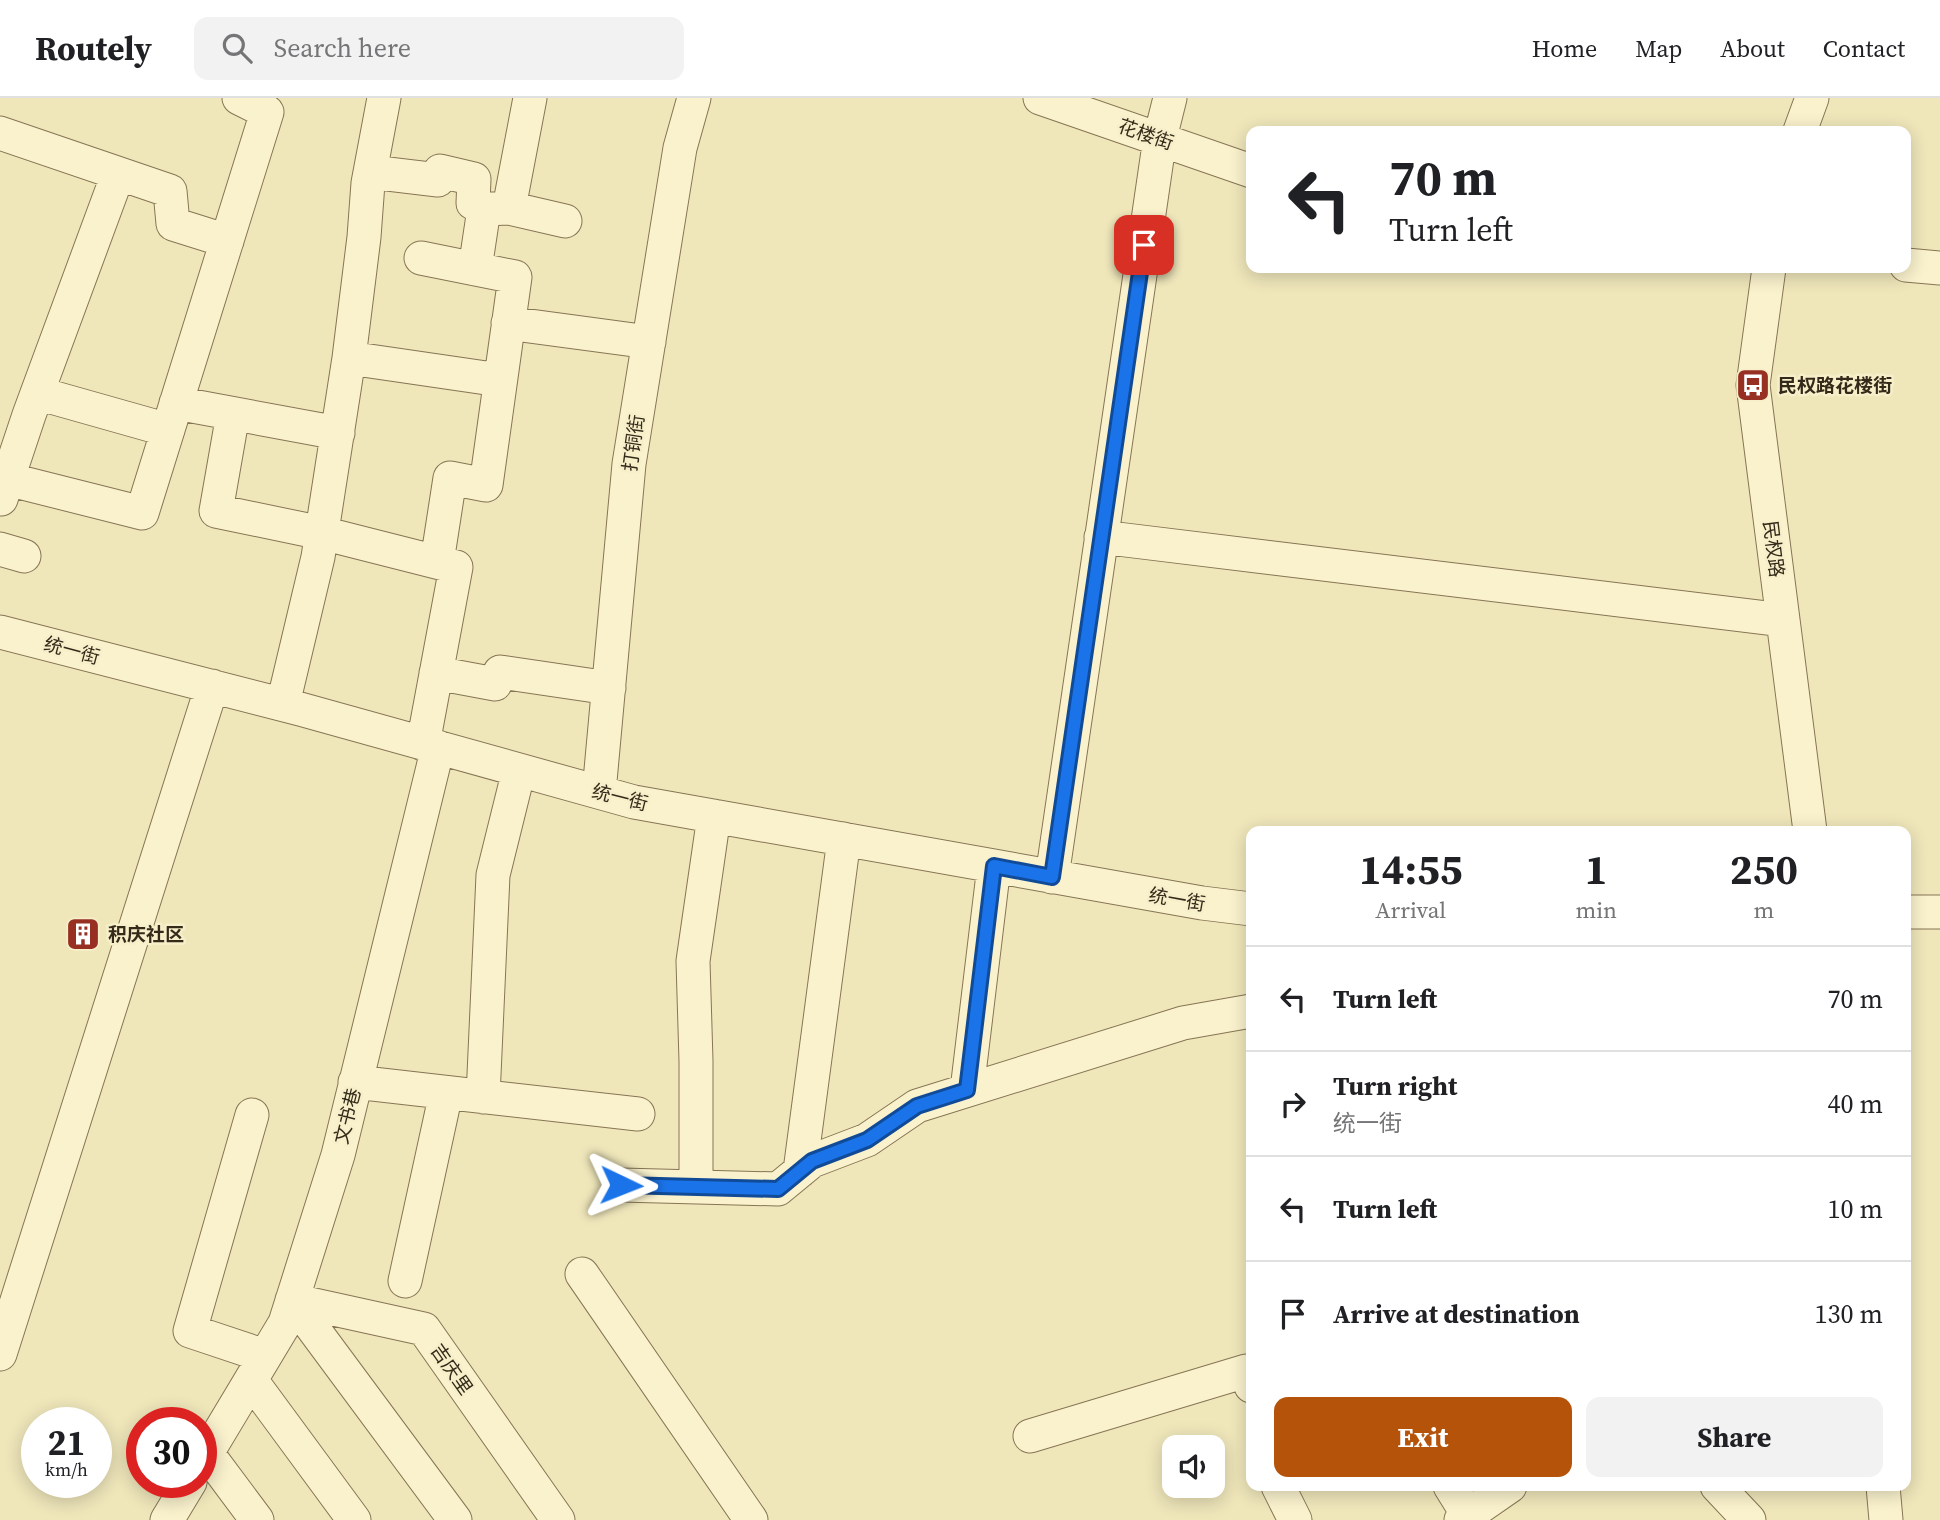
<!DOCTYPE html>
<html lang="en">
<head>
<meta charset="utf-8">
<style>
  :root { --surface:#fff; --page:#f2f2f2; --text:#202124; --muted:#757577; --line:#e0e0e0; --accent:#b45309 }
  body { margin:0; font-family:"Source Serif 4","Noto Sans SC",serif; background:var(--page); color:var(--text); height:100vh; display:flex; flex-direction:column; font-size:26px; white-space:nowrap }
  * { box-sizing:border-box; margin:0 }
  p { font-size:23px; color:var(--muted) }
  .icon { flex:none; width:38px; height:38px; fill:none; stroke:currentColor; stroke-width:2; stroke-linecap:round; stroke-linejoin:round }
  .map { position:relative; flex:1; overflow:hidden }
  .drawer { position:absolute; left:1246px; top:728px; width:665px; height:665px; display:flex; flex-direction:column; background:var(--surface); border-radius:14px; box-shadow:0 4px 18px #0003 }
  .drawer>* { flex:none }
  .hud { position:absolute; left:1246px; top:28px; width:665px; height:147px; border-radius:14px; box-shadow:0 4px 18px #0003; background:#fff; color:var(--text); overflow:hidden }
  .buttons { position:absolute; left:1162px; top:1337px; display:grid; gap:14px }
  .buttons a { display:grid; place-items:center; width:63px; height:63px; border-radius:14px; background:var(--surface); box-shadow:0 4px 18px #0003; font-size:35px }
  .speed { position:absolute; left:21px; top:1309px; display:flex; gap:14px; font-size:35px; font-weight:700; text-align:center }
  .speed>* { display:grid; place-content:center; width:91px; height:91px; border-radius:50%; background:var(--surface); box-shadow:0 4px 18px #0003; line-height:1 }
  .speed small { font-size:18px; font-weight:400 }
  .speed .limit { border:10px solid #d22; background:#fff; color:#111 }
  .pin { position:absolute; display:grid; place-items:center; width:60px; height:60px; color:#fff; margin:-30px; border-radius:14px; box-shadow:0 4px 10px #0006 }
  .me { position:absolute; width:77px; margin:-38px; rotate:92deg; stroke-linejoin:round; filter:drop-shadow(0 0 5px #0008) }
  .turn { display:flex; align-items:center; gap:24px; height:147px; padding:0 28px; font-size:32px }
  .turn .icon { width:91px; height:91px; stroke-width:2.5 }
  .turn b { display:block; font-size:49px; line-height:60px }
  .eta { display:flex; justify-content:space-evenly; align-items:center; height:119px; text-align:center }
  .eta b { font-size:42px; font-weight:700; line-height:49px }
  .button { display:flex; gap:14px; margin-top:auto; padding:14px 28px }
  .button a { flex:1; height:80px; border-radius:14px; background:var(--accent); color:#fff; font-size:28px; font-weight:700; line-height:80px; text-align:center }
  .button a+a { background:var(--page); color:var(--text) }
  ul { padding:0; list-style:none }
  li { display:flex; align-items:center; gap:21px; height:105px; padding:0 28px; border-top:2px solid var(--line) }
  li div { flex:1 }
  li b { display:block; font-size:26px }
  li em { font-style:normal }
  header { display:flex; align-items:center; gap:42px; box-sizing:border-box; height:98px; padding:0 35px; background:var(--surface); border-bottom:2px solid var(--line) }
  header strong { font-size:33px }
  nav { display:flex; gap:38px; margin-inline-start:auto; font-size:24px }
  .search { width:490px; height:63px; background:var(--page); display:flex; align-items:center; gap:18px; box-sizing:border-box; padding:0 24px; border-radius:14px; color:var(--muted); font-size:26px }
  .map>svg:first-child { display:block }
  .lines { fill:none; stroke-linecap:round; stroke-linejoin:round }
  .minor-casing { stroke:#867554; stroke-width:35 }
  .minor { stroke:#faf2cd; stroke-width:33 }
  .route-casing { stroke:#114b97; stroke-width:18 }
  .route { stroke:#1a73e8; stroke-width:12 }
  .labels { text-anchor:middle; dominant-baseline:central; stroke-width:5; stroke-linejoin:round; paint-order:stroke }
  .street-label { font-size:19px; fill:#342a1a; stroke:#f6efca }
  .poi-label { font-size:19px; font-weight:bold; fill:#342a1a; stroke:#f6efca; text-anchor:start }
</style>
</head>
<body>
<header>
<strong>Routely</strong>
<div class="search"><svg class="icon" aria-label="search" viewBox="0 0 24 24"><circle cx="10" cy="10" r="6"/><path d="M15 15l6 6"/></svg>Search here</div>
<nav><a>Home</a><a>Map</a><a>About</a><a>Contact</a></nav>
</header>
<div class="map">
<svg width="1940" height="1422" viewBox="0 0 1940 1422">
  <rect width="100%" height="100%" fill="#efe6ba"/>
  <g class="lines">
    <g class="minor-casing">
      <path id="minor" d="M1040,0L1251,73
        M1800,33L1812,0
        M0,35L170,93L173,126L227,143
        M371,74L438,82L440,73L474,81L473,105L484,111
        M509,110L565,123
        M421,160L515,179L486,387L450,380L437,464
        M1906,167L1940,170
        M1769,170L1753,287L1810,733
        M475,171L484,111L509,110L530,0
        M508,225L649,244
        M349,260L500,282
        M37,295L168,332
        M176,305L338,335
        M233,316L216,413L322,435L456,469L423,646
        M7,381L142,415L267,14L239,0
        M1,401L29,317L118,76
        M1101,439L1783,522
        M0,451L24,458
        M0,534L300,611L634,704L1202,805L1251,811
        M436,575L495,586L500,574L609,590
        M283,606L318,459L349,260L364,139L368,85L384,0
        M599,694L629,366L680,50L694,0
        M1052,779L1160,40L1170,0
        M1906,814H1940
        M355,984L638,1016
        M967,992L994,768
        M483,999L493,777L519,672
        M252,1017L190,1233L265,1258
        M800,1073L844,741
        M621,1087L778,1091L812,1063L867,1042L917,1008L1183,925L1251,913
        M696,1089V963L693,863L714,718
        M582,1176L751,1422
        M405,1183L446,995
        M292,1202L424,1231L558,1422
        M292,1202L455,1422
        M0,1256L212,588
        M251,1282L354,1422
        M1030,1338L1246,1273L1251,1288
        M207,1355L257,1422
        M201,1365L285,1225L338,1057L438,649
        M1278,1388L1295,1422
        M1450,1388L1468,1417
        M1717,1388L1749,1422
        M1883,1388L1886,1422
        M167,1422L190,1384
        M1461,1422L1510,1388"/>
    </g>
    <use href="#minor" class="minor"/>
  </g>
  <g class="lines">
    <g class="route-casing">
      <path id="route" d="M621,1087L778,1091L812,1063L867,1042L917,1008L967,992L994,768L1052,779L1144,147"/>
    </g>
    <use href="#route" class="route"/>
  </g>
  <defs>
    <g id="bus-square" transform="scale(1.75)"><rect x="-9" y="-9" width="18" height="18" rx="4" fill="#973022" stroke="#f6efca"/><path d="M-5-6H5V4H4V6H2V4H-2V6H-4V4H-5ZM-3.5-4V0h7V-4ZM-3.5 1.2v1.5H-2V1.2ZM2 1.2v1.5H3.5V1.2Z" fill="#fff"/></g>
    <g id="building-square" transform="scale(1.75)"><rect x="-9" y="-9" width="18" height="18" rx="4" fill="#973022" stroke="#f6efca"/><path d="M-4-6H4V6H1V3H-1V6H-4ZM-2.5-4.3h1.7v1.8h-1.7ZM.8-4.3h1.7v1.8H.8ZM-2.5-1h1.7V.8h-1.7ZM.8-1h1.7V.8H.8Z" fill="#fff"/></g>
  </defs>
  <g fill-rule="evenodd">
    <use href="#bus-square" x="1753" y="287"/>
    <use href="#building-square" x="83" y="836"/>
  </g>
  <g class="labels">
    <g class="street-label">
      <text transform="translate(1146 36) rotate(19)">花楼街</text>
      <text transform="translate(633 345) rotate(-82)">打铜街</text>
      <text transform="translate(1774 451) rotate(83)">民权路</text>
      <text transform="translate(72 552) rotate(15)">统一街</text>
      <text transform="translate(620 699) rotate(14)">统一街</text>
      <text transform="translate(1177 801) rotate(10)">统一街</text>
      <text transform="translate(347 1018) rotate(-76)">文书巷</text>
      <text transform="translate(452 1271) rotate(55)">吉庆里</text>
    </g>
    <g class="poi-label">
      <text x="1778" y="287">民权路花楼街</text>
      <text x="108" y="836">积庆社区</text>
    </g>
  </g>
</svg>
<div class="buttons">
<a><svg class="icon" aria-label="sound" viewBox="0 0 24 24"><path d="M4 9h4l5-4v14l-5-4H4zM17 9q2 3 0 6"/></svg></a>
</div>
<div class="speed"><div>21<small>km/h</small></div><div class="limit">30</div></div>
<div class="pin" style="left:1144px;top:147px;background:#d93025"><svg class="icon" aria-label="arrive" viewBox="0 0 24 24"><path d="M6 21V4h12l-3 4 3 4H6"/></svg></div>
<svg class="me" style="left:621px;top:1087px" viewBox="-20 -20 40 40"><path d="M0-17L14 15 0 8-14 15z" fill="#1a73e8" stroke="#fff" stroke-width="4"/></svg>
<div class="hud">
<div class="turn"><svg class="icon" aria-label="left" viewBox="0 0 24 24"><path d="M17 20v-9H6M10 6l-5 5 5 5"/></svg><div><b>70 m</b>Turn left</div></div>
</div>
<section class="drawer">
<div class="eta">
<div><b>14:55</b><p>Arrival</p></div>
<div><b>1</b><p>min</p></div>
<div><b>250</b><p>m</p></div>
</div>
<ul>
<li><svg class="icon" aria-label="left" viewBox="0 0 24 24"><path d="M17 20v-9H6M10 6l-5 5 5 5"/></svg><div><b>Turn left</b></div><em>70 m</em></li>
<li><svg class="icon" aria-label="right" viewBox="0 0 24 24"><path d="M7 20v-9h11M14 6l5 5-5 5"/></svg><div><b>Turn right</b><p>统一街</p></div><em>40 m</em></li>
<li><svg class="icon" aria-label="left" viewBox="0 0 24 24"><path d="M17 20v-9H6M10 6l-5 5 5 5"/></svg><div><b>Turn left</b></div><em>10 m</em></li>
<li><svg class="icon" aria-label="arrive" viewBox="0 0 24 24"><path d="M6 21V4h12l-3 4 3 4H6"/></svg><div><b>Arrive at destination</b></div><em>130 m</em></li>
</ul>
<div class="button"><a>Exit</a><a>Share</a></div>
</section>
</div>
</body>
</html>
